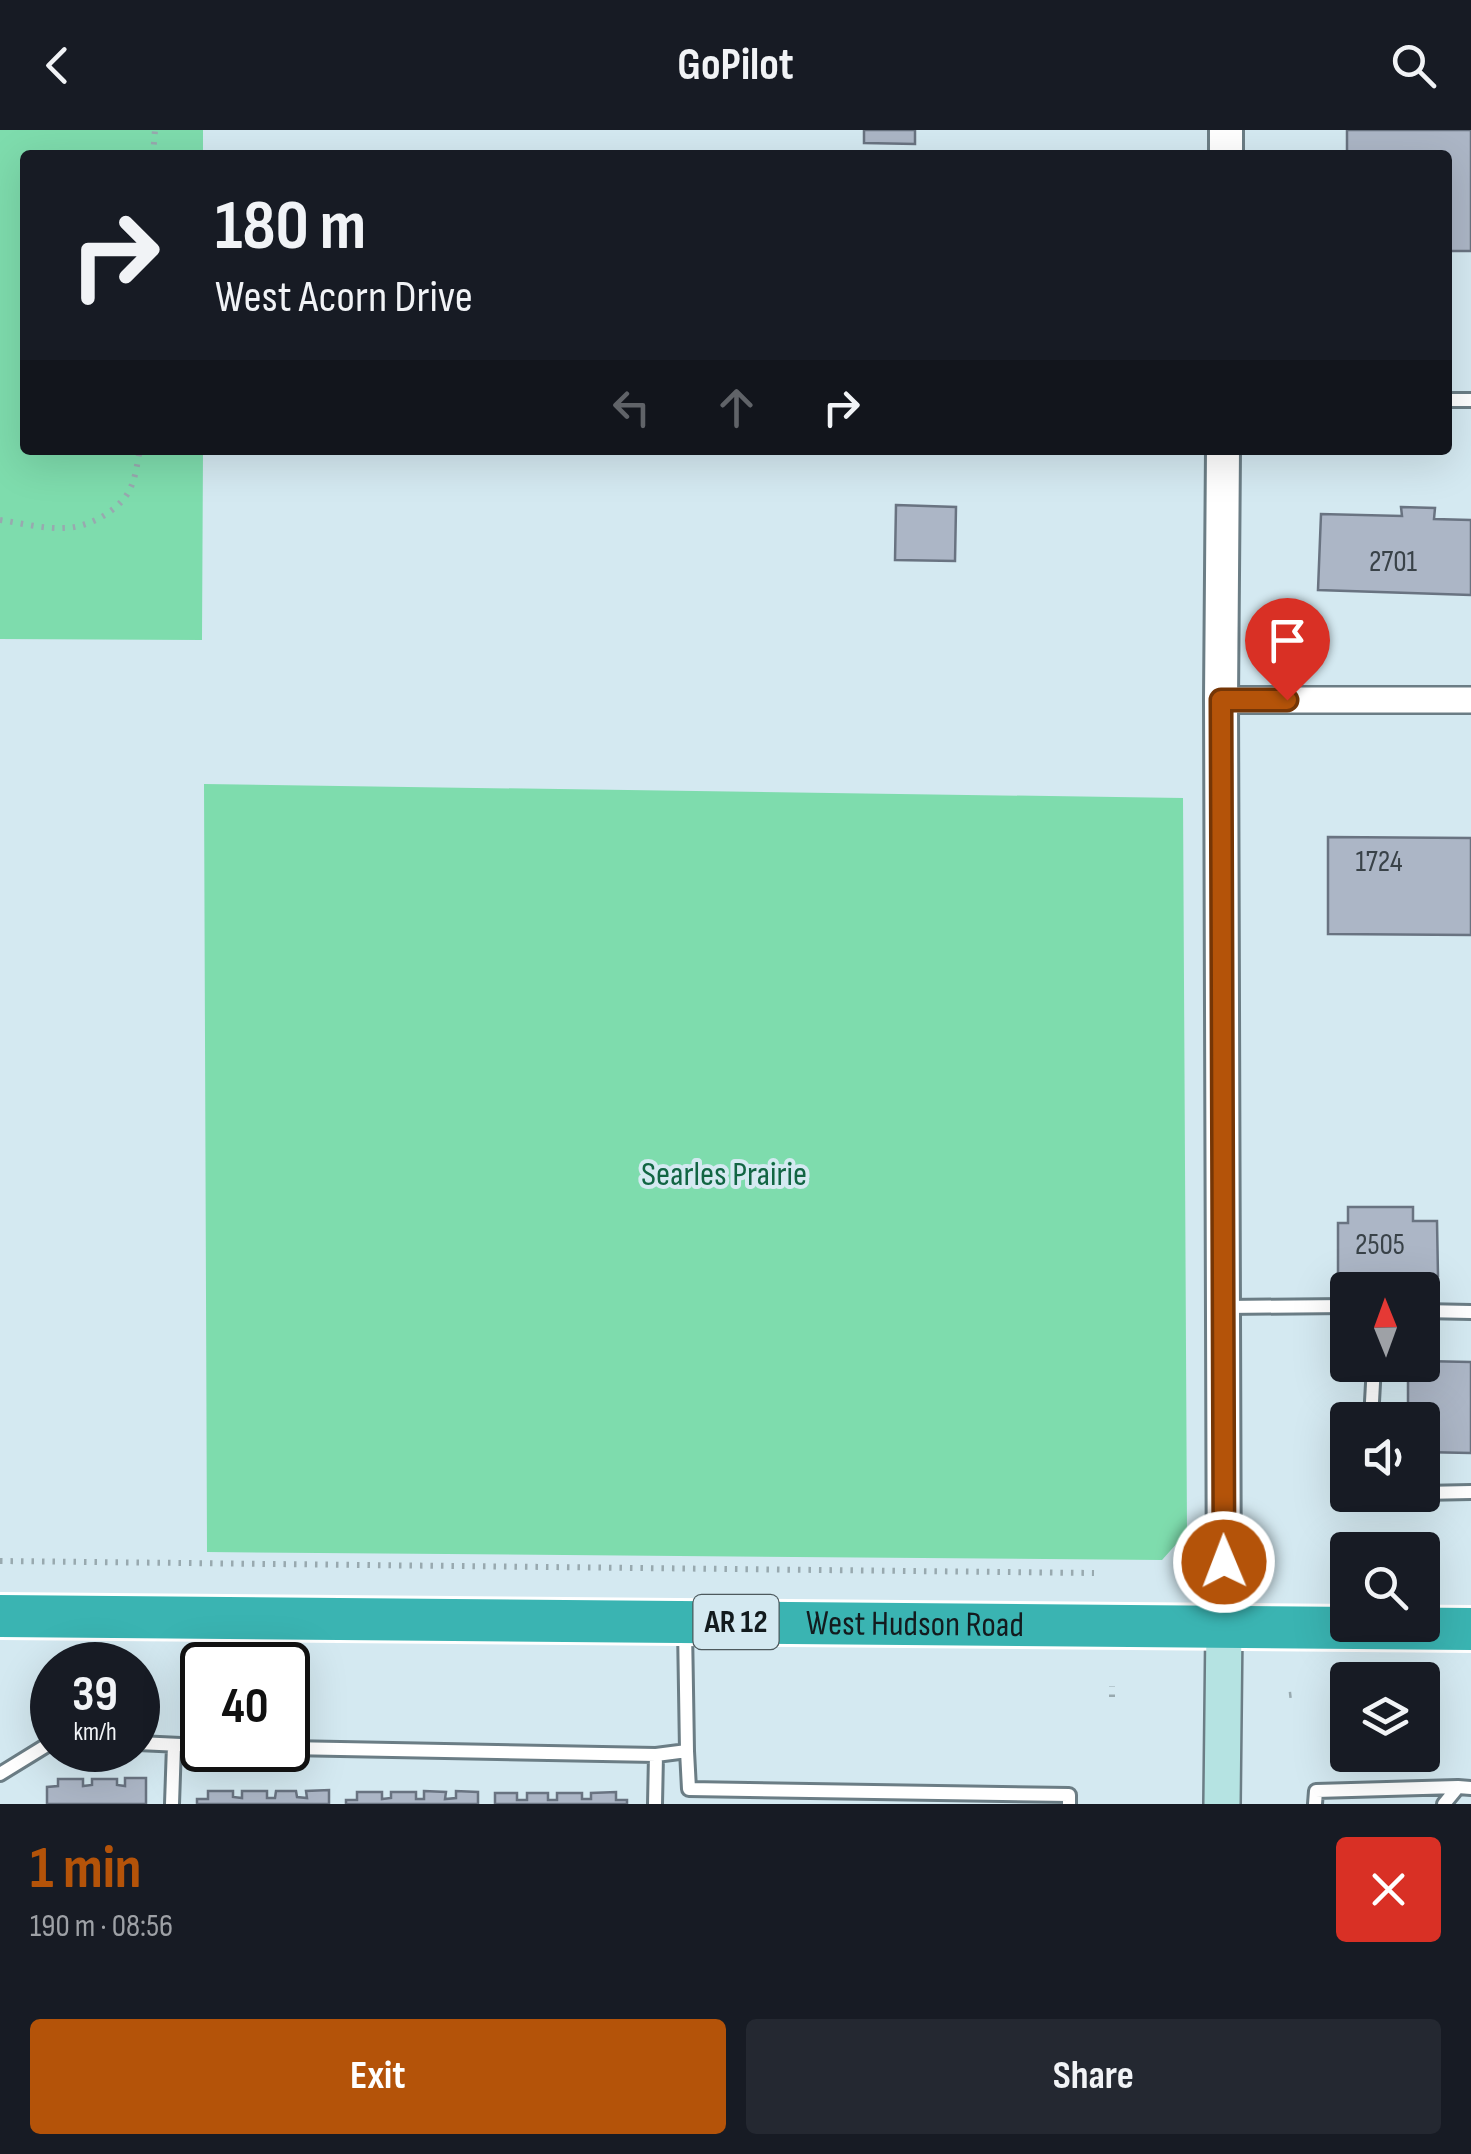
<!DOCTYPE html>
<html lang="en">
<head>
<meta charset="utf-8">
<style>
  :root { --surface:#171b24; --page:#242831; --text:#f1f3f6; --muted:#9ea1a6; --accent:#b45309 }
  body { margin:0; font-family:"Sofia Sans Condensed",sans-serif; background:var(--page); color:var(--text); height:100vh; display:flex; flex-direction:column; font-size:38px; white-space:nowrap }
  * { box-sizing:border-box; margin:0 }
  p { font-size:32px; color:var(--muted) }
  .icon { flex:none; width:55px; height:55px; fill:none; stroke:currentColor; stroke-width:2; stroke-linecap:round; stroke-linejoin:round }
  .map { position:relative; height:1674px; overflow:hidden }
  .sheet { display:flex; flex-direction:column; background:var(--surface); flex:1 }
  .sheet>* { flex:none }
  .guide { position:absolute; left:20px; top:20px; width:1432px; height:305px; border-radius:10px; box-shadow:0 10px 40px #0002; background:#171b24; color:var(--text); overflow:hidden }
  .needle { width:65px; rotate:359deg }
  .buttons { position:absolute; left:1330px; top:1142px; display:grid; gap:20px }
  .buttons a { display:grid; place-items:center; width:110px; height:110px; border-radius:10px; background:var(--surface); box-shadow:0 10px 40px #0002; font-size:50px }
  .speed { position:absolute; left:30px; top:1512px; display:flex; gap:20px; font-size:50px; font-weight:700; text-align:center }
  .speed>* { display:grid; place-content:center; width:130px; height:130px; border-radius:50%; background:var(--surface); box-shadow:0 10px 40px #0002; line-height:1 }
  .speed small { font-size:25px; font-weight:400 }
  .speed .limit { border:5px solid #111; border-radius:15px; background:#fff; color:#111 }
  .pin { position:absolute; display:grid; place-items:center; width:85px; height:85px; color:#fff; margin:-102px -42px; border-radius:50% 50% 50% 0; rotate:-45deg; box-shadow:0 0 10px #0007 }
  .pin .icon { rotate:45deg }
  .me { position:absolute; width:110px; margin:-55px; rotate:359deg; stroke-linejoin:round; filter:drop-shadow(0 0 8px #0008) }
  .turn { display:flex; align-items:center; gap:35px; height:210px; padding:0 30px; font-size:45px }
  .turn .icon { width:130px; height:130px; stroke-width:2.5 }
  .turn b { display:block; font-size:70px; line-height:85px }
  .lanes { display:flex; align-items:center; height:95px; padding:0 30px; background:#0003; justify-content:center; gap:50px; direction:ltr }
  .lanes .off { opacity:.35 }
  .round { display:grid; place-items:center; flex:none; width:105px; height:105px; border-radius:10px; background:var(--page) }
  .summary { display:flex; align-items:center; justify-content:space-between; height:170px; padding:0 30px }
  h1 { font-size:60px; font-weight:700; line-height:75px; color:var(--accent) }
  .button { display:flex; gap:20px; margin-top:auto; padding:20px 30px }
  .button a { flex:1; height:115px; border-radius:10px; background:var(--accent); color:#fff; font-size:40px; font-weight:700; line-height:115px; text-align:center }
  .button a+a { background:var(--page); color:var(--text) }
  header { display:flex; justify-content:space-between; align-items:center; height:130px; padding:0 30px; background:var(--surface); font-size:45px; font-weight:700 }
  .map>svg:first-child { display:block }
  .green { fill:#7edcad }
  .building { fill:#acb6c6; stroke:#697381; stroke-width:2.5 }
  .lines { fill:none; stroke-linecap:round; stroke-linejoin:round }
  .service-casing { stroke:#6b7d85; stroke-width:18 }
  .minor-casing { stroke:#6b7d85; stroke-width:30 }
  .tertiary-casing { stroke:#6b7d85; stroke-width:38 }
  .secondary-casing { stroke:#6b7d85; stroke-width:40 }
  .trunk-casing { stroke:#fff; stroke-width:48 }
  .path { stroke:#98a9af; stroke-width:6; stroke-dasharray:2.5 8; stroke-linecap:butt }
  .service { stroke:#fff; stroke-width:12 }
  .minor { stroke:#fff; stroke-width:25 }
  .tertiary { stroke:#fff; stroke-width:32 }
  .secondary { stroke:#b5e3e2; stroke-width:35 }
  .trunk { stroke:#3ab4b2; stroke-width:42 }
  .route-casing { stroke:#753606; stroke-width:25 }
  .route { stroke:#b45309; stroke-width:18 }
  .labels { text-anchor:middle; dominant-baseline:central; stroke-width:8; stroke-linejoin:round; paint-order:stroke }
  .number-label { font-size:30px; fill:#394248 }
  .shield { fill:#d4e9f1; stroke:#4d595d; stroke-width:2.5 }
  .shield-label { font-size:32px; font-weight:bold; fill:#131b1e }
  .park-label { font-size:35px; fill:#116543; stroke:#d4e9f1 }
  .street-label { font-size:35px; fill:#131b1e; stroke:#d4e9f1 }
</style>
</head>
<body>
<header><svg class="icon" aria-label="back" viewBox="0 0 24 24"><path d="M15 5l-7 7 7 7"/></svg>GoPilot<svg class="icon" aria-label="search" viewBox="0 0 24 24"><circle cx="10" cy="10" r="6"/><path d="M15 15l6 6"/></svg></header>
<div class="map">
<svg width="1471" height="1674" viewBox="0 0 1471 1674">
  <rect width="100%" height="100%" fill="#d4e9f1"/>
  <path class="green" d="M0,0H203V25H25V320H203L202,510L0,509Z
    M204,654L1183,668L1187,1402L1162,1430L207,1422Z"/>
  <path class="building" d="M864,0H915V14L864,13Z
    M1347,0H1471V121H1448V25H1347Z
    M896,375L956,377L955,431L895,430Z
    M1401,377L1435,378L1434,389L1471,390V465L1318,460L1321,384L1402,386Z
    M1328,707L1471,708V805L1328,804Z
    M1348,1077H1413V1091H1437L1438,1146L1338,1147V1093H1348Z
    M1422,1231L1471,1232V1323L1422,1322V1290H1408V1235H1422Z
    M125,1648H146V1674H47V1657L58,1656V1649H83V1656L92,1655V1649H117V1655L125,1656Z
    M329,1660V1674H197V1669H208V1661H233V1667L242,1668V1661H267V1668H275L276,1661H296L297,1667L307,1668L306,1661Z
    M424,1661L446,1662L445,1669L456,1668V1661L478,1662V1674H346V1670H357V1662H382V1669L391,1668V1662H416V1669H424Z
    M616,1662V1670H627V1674H495V1663H517V1670H527V1663H548V1670H557V1663H582V1669H591V1663Z"/>
  <g class="lines">
    <g class="service-casing">
      <path id="service" d="M1448,270H1471
        M1225,1177L1348,1176
        M1422,1181L1471,1182
        M1371,1290L1374,1235
        M1422,1363L1471,1362
        M138,1613L202,1616
        M288,1618L656,1625L687,1621L685,1498
        M687,1621L689,1659L1069,1665V1674
        M0,1644L52,1612
        M172,1674L174,1615
        M655,1674L656,1625
        M1315,1674L1316,1661L1458,1657
        M1444,1674L1458,1657L1471,1658"/>
    </g>
    <g class="minor-casing">
      <path id="minor" d="M1221,570H1471"/>
    </g>
    <g class="tertiary-casing">
      <path id="tertiary" d="M1226,25V0
        M1223,320L1221,570L1224,1496"/>
    </g>
    <g class="secondary-casing">
      <path id="secondary" d="M1222,1674L1224,1496"/>
    </g>
    <g class="trunk-casing">
      <g id="trunk">
        <path id="s1" d="M0,1486L1471,1499"/>
      </g>
    </g>
    <path class="path" d="M153,25L155,0
      M0,390C21,393 43,399 64,398C87,398 120,381 130,359C136,347 137,333 140,320
      M0,1431L1094,1443
      M1289,1565L1298,1564
      M1112,1567V1556"/>
    <use href="#service" class="service"/>
    <use href="#minor" class="minor"/>
    <use href="#tertiary" class="tertiary"/>
    <use href="#secondary" class="secondary"/>
    <use href="#trunk" class="trunk"/>
  </g>
  <g class="lines">
    <g class="route-casing">
      <path id="route" d="M1224,1432L1221,570H1287"/>
    </g>
    <use href="#route" class="route"/>
  </g>
  <g class="labels">
    <g class="number-label">
      <text x="1393" y="432">2701</text>
      <text x="1379" y="732">1724</text>
      <text x="1380" y="1115">2505</text>
    </g>
    <rect class="shield" x="693.5" y="1465" width="85" height="54" rx="8"/>
    <g class="shield-label">
      <text x="736" y="1492">AR 12</text>
    </g>
    <g class="park-label">
      <text x="724" y="1044">Searles Prairie</text>
    </g>
    <g class="street-label">
      <text stroke="none"><textPath href="#s1" startOffset="915">West Hudson Road</textPath></text>
    </g>
  </g>
</svg>
<div class="buttons">
<a><svg class="needle" viewBox="-14 -14 28 28"><path d="M0-13l5 13h-10z" fill="#e53935"/><path d="M0 13l5-13h-10z" fill="#9ea1a6"/></svg></a>
<a><svg class="icon" aria-label="sound" viewBox="0 0 24 24"><path d="M4 9h4l5-4v14l-5-4H4zM17 9q2 3 0 6"/></svg></a>
<a><svg class="icon" aria-label="search" viewBox="0 0 24 24"><circle cx="10" cy="10" r="6"/><path d="M15 15l6 6"/></svg></a>
<a><svg class="icon" aria-label="layers" viewBox="0 0 24 24"><path d="M12 4l9 5-9 5-9-5zM3 14l9 5 9-5"/></svg></a>
</div>
<div class="speed"><div>39<small>km/h</small></div><div class="limit">40</div></div>
<div class="pin" style="left:1287px;top:570px;background:#d93025"><svg class="icon" aria-label="arrive" viewBox="0 0 24 24"><path d="M6 21V4h12l-3 4 3 4H6"/></svg></div>
<svg class="me" style="left:1224px;top:1432px" viewBox="-20 -20 40 40"><circle r="17" fill="#b45309" stroke="#fff" stroke-width="3"/><path d="M0-11L8 9 0 5-8 9z" fill="#fff"/></svg>
<div class="guide">
<div class="turn"><svg class="icon" aria-label="right" viewBox="0 0 24 24"><path d="M7 20v-9h11M14 6l5 5-5 5"/></svg><div><b>180 m</b>West Acorn Drive</div></div>
<div class="lanes"><svg class="icon off" aria-label="left" viewBox="0 0 24 24"><path d="M17 20v-9H6M10 6l-5 5 5 5"/></svg><svg class="icon off" aria-label="ahead" viewBox="0 0 24 24"><path d="M12 20V5M6 11l6-6 6 6"/></svg><svg class="icon" aria-label="right" viewBox="0 0 24 24"><path d="M7 20v-9h11M14 6l5 5-5 5"/></svg></div>
</div>
</div>
<section class="sheet">
<div class="summary"><div><h1>1 min</h1><p>190 m · 08:56</p></div><a class="round" style="background:#d93025;color:#fff"><svg class="icon" aria-label="close" viewBox="0 0 24 24"><path d="M6 6l12 12M18 6L6 18"/></svg></a></div>
<div class="button"><a>Exit</a><a>Share</a></div>
</section>
</body>
</html>
